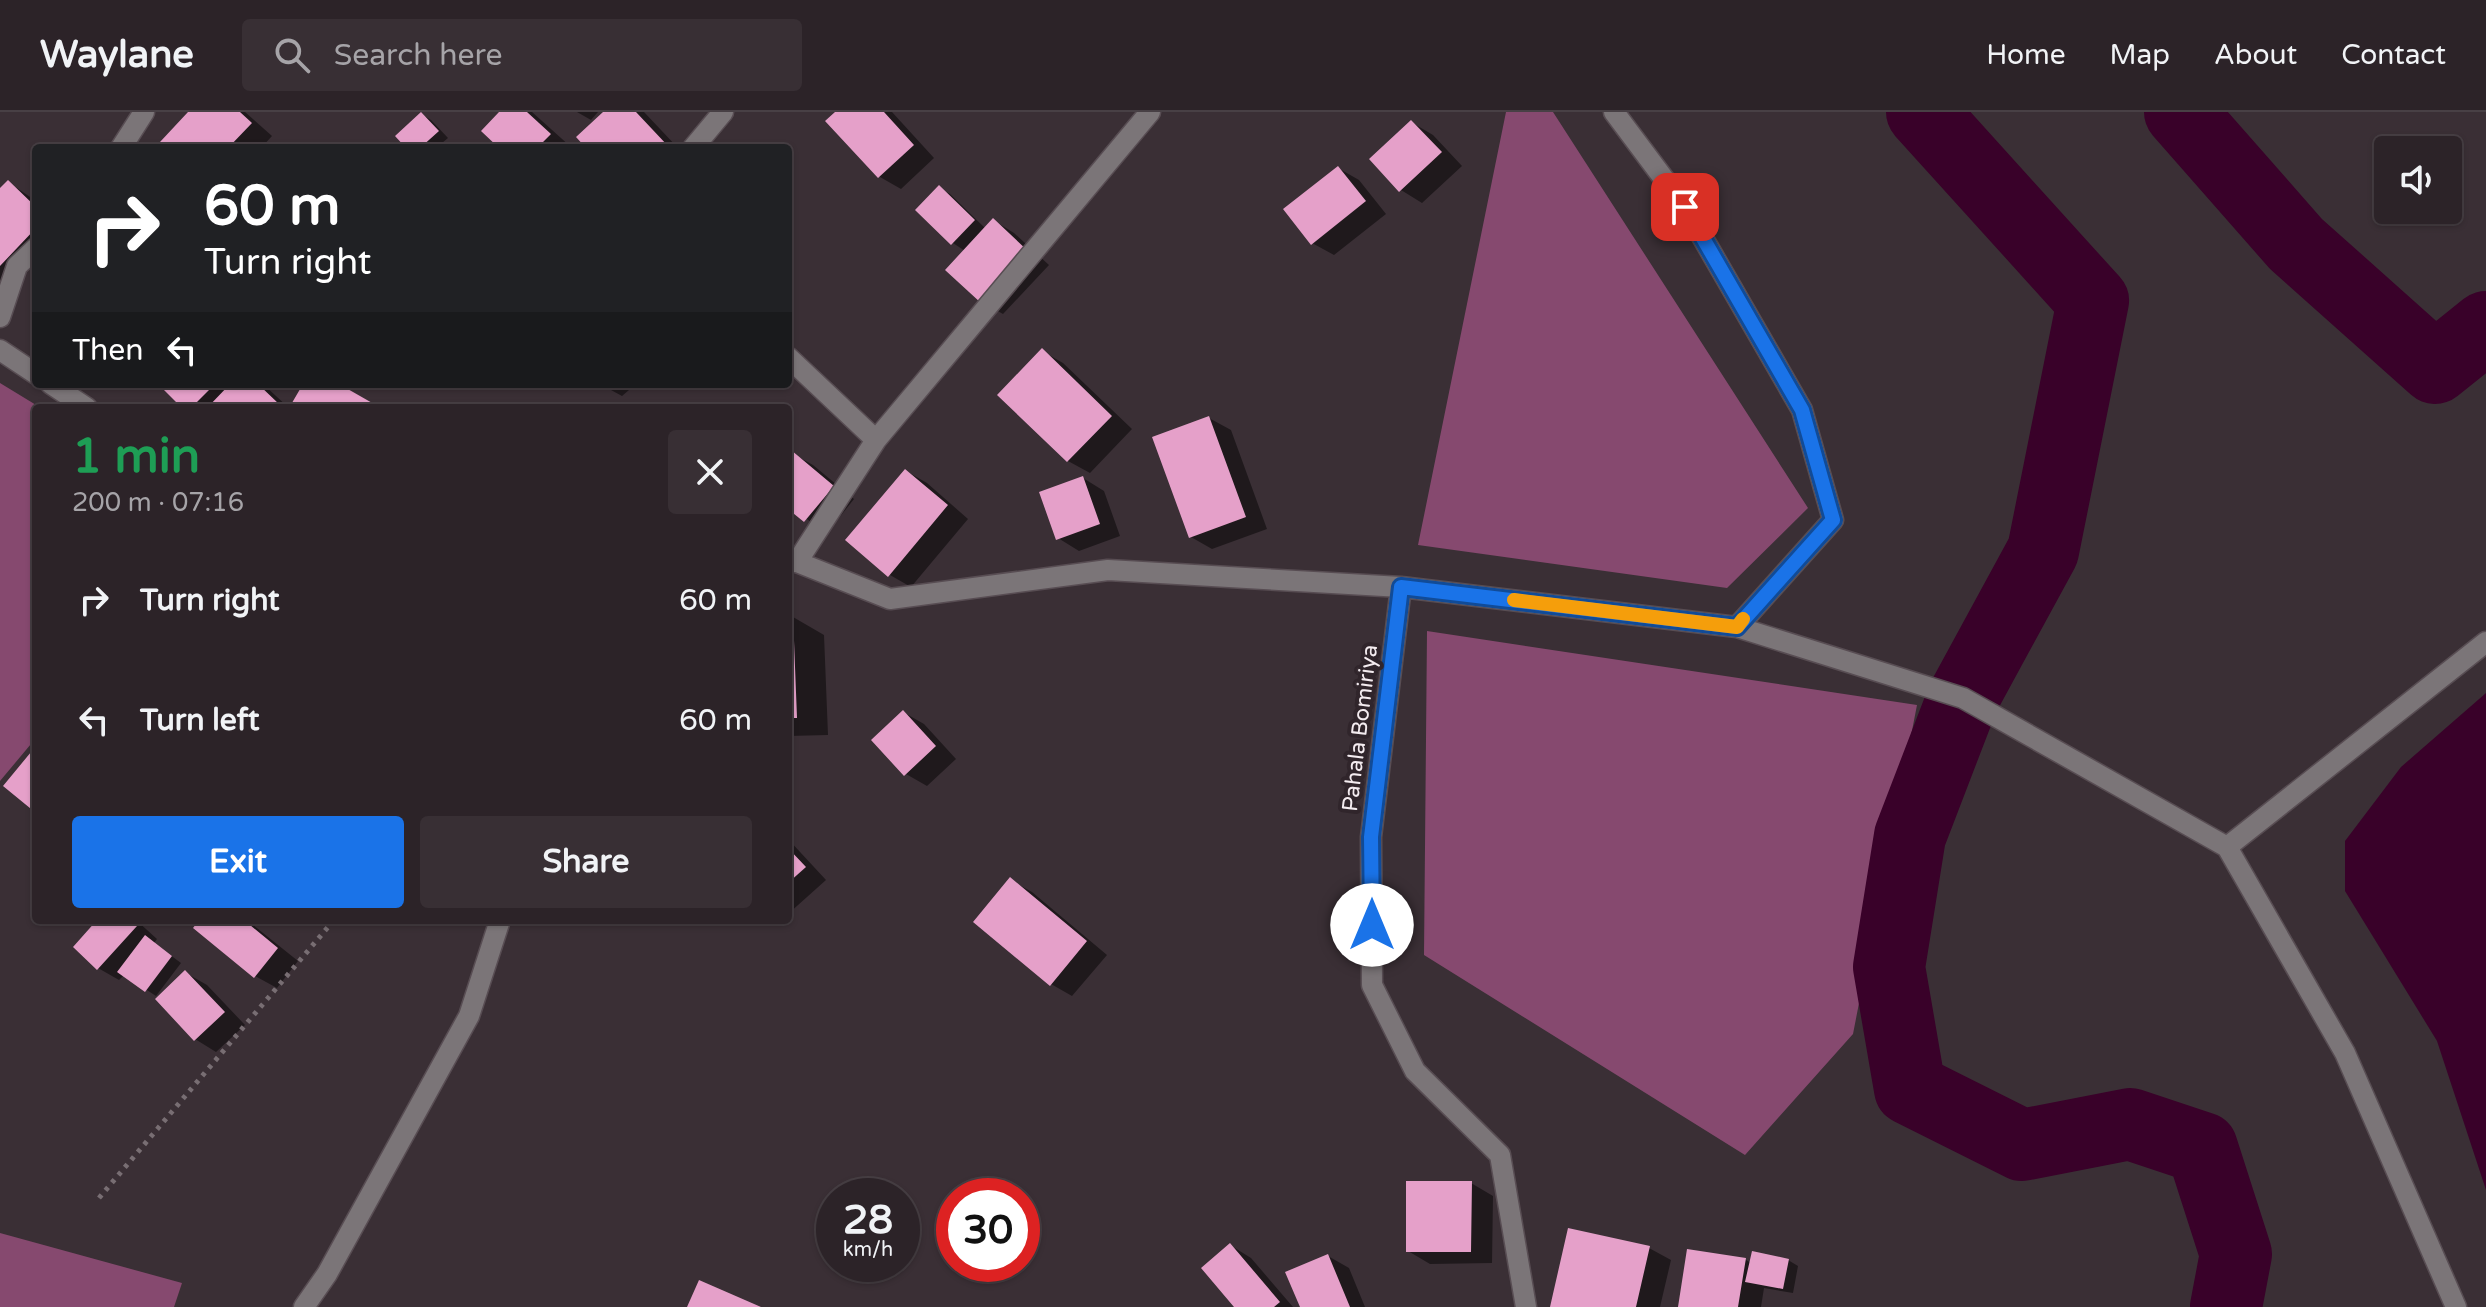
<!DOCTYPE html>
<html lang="en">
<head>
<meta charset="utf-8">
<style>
  :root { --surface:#2c2328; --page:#382f34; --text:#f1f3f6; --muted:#a6a4a8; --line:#484045; --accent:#1a73e8 }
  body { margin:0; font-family:"Varela Round",sans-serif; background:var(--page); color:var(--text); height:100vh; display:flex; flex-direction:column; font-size:30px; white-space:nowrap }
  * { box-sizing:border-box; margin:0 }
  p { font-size:26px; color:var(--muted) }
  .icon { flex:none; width:44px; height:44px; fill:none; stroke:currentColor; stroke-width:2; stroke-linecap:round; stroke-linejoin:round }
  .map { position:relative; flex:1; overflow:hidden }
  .drawer { position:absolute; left:32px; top:292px; width:760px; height:520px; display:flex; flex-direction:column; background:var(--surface); border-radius:8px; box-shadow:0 2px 6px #0004,0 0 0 2px var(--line) }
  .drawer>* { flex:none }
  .top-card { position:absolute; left:32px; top:32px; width:760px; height:244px; border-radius:8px; box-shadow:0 2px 6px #0004,0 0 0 2px var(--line); background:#202124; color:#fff; overflow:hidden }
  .tools { position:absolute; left:2374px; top:24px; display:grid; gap:16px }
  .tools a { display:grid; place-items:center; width:88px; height:88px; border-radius:8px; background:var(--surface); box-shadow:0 2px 6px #0004,0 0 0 2px var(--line); font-size:40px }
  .speed { position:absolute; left:816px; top:1066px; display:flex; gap:16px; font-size:40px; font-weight:700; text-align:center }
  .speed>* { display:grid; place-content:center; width:104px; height:104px; border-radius:50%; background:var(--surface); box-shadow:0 2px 6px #0004,0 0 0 2px var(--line); line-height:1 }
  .speed small { font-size:20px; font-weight:400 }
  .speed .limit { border:12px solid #d22; background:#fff; color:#111 }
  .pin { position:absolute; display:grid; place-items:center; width:68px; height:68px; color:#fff; margin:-34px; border-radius:16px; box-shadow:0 4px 12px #0006 }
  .me { position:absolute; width:88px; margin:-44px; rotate:0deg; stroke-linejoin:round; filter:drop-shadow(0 0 6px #0008) }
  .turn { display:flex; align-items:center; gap:28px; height:168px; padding:0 40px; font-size:36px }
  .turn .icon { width:104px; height:104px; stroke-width:2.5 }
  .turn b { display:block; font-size:56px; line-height:68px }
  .then { display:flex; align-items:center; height:76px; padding:0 40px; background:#0003; gap:16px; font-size:30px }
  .round { display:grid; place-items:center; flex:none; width:84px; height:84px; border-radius:8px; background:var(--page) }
  .summary { display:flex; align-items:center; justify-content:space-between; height:136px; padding:0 40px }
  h1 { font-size:48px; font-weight:700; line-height:60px; color:#1e9e55 }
  .button { display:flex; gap:16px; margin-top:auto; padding:16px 40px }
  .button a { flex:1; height:92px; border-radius:8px; background:var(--accent); color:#fff; font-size:32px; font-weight:700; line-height:92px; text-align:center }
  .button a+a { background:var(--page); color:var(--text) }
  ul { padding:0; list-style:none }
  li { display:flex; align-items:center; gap:24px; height:120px; padding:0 40px }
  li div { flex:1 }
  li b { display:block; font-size:30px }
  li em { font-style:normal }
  header { display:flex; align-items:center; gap:48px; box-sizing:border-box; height:112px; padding:0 40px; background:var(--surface); border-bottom:2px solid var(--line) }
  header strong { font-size:38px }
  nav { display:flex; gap:44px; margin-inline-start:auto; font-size:28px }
  .search { width:560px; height:72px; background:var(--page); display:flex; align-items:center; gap:20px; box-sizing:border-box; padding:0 28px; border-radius:8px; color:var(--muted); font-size:30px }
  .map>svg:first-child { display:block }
  .forest { fill:#86496f }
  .water { fill:#390129 }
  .shadow { fill:#0007 }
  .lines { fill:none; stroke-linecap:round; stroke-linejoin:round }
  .river { stroke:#390129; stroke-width:72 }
  .building { fill:#e5a0c9 }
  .minor-casing { stroke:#584d53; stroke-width:23 }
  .path { stroke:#786e73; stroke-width:5; stroke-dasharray:4 6; stroke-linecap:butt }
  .minor { stroke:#7b7578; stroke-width:20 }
  .route-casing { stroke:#114b97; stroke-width:20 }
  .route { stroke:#1a73e8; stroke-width:14 }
  .slow { stroke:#f59e0b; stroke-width:14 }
  .labels { text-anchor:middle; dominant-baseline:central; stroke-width:8; stroke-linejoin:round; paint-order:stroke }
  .street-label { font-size:22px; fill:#f4ecf0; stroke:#30252b }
</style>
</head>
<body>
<header>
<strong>Waylane</strong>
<div class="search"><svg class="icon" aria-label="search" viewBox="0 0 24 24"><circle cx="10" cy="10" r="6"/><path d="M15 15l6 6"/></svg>Search here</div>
<nav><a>Home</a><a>Map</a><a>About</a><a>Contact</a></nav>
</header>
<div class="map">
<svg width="2486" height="1195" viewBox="0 0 2486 1195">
  <rect width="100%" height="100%" fill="#3a2f35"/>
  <path class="forest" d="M1506,0H1553L1808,396L1727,476L1418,433Z
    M0,271L41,296H36V626L0,669Z
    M1427,519L1917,593L1853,922L1745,1043L1424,843Z
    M0,1121L182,1171L174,1195H0Z"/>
  <path class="water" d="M2486,581V1078L2437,929L2345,779V729L2401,655Z"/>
  <path class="shadow" d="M191,0H245L272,24L261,36H170Z
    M501,0H532L571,35L502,36Z
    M577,0H598L591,8Z
    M606,0H644L678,36H588L578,25Z
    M838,0H892L934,46L901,77L880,65L828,9Z
    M421,2L431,8L448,26L436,36H409Z
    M1411,10L1433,23L1462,54L1422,91L1401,78Z
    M1338,56L1359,68L1386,102L1334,143L1312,131Z
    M8,70L36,89V150L11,176L0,170V79Z
    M939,76L950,82L986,117L993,108L1014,121L1049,153L1003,202L982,190L965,139L953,131Z
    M1042,239L1063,251L1132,317L1090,361L1068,349Z
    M161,272H263L289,296H185Z
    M600,272H636L622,284Z
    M1209,306L1231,318L1267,417L1212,437L1191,425Z
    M791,341L813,353L854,387L827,421L788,394V345Z
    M906,359L927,371L968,407L911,475L890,463Z
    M1083,366L1104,379L1120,424L1079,439L1058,426Z
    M788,505H793L824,523L828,623L788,624Z
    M903,600L924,612L956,647L927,674L906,662Z
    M788,727L826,768L788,802Z
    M1010,768L1032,780L1107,843L1072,884L1051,872Z
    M100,808H136L157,827L154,831L181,851L156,884L124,863L119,868L98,856Z
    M202,808H247L298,849L277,876L255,864Z
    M186,861L207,873L245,913L216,940L195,927Z
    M1471,1071L1493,1084L1492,1151L1430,1152L1408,1139Z
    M1230,1133L1251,1146L1293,1195H1237Z
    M1649,1136L1671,1148L1660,1195H1555Z
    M1328,1144L1349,1156L1365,1195H1302Z
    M1746,1148L1751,1151L1788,1148L1798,1154L1793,1181L1764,1176L1761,1195H1680Z"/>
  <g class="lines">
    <path class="river" d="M1922,0L2093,189L2043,439L1963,586L1910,724L1889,855L1910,977L2022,1033L2130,1012L2202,1036L2236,1142L2226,1195
      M2180,0L2296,132L2435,256L2486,215"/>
  </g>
  <path class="building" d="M188,0H240L252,11L228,36H167L160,30Z
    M421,0L439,19L420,36H406L395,24Z
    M499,0H527L551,22L537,36H499L481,19Z
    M603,0H636L668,34L586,36L576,25Z
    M835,0H884L914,33L878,66L825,9Z
    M1411,8L1442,40L1399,80L1369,47Z
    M1338,54L1366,89L1311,133L1283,97Z
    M8,68L36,95V116L0,154V76Z
    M939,73L975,108L951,133L915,98Z
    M993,106L1029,140L981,191L945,158Z
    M1042,236L1112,304L1067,350L997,283Z
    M158,272H215L191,296H182Z
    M230,272H258L279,292L275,296H207Z
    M303,272H339L381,296H289Z
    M1209,304L1246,405L1189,426L1152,325Z
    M791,338L834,374L804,410L788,397V342Z
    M905,357L948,393L888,465L845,428Z
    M1083,364L1100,412L1056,428L1039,380Z
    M788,503H793L797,606H788Z
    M903,598L936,634L904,664L871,628Z
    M36,634V701L3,674Z
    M788,736L806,755L788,771Z
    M1010,765L1087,829L1050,874L973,810Z
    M97,808H130L137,814L97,858L73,835Z
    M199,808H244L278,836L254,866L193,816Z
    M145,823L172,844L145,880L117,860Z
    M185,858L225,900L194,929L155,887Z
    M1406,1069H1472L1471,1140H1406Z
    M1568,1116L1650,1134L1636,1195H1550Z
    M1230,1131L1280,1190L1274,1195H1234L1201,1156Z
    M1687,1137L1746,1146L1738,1195H1678Z
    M1752,1139L1789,1147L1783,1177L1745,1170Z
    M1328,1142L1350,1195H1300L1285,1160Z
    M699,1168L761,1195H687Z"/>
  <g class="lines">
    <g class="minor-casing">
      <path id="minor" d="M1614,0L1685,95L1802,298L1833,408L1737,515
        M121,36L144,0
        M693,36L723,0
        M0,205L17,154L36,136
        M0,238L36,262
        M788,245L876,328
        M51,272L87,296
        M788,450H797L890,487L1108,458L1401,475L1737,515L1963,586L2227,735
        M797,450L876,328L1150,0
        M1401,475L1371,725L1372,873L1415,959L1500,1043L1526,1195
        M304,1195L327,1162L469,904L500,808
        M2456,1195L2345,941L2227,735L2486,530"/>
    </g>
    <path class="path" d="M99,1086L334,808"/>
    <use href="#minor" class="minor"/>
  </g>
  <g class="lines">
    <g class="route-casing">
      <path id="route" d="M1372,813L1371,725L1401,475L1737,515L1833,408L1802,298L1685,95"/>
    </g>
    <use href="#route" class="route"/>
    <path class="slow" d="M1514,488L1737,515L1743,507"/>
  </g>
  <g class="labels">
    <g class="street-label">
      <text transform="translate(1360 616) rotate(-83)">Pahala Bomiriya</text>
    </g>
  </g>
</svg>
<div class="tools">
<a><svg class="icon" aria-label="sound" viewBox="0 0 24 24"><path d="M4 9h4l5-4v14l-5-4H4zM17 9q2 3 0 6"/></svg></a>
</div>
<div class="speed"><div>28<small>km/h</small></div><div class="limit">30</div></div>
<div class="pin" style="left:1685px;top:95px;background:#d93025"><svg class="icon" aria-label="arrive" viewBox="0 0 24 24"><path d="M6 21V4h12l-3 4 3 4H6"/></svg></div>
<svg class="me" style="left:1372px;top:813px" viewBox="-20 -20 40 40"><circle r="19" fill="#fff"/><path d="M0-13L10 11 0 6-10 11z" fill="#1a73e8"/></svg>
<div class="top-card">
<div class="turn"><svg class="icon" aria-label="right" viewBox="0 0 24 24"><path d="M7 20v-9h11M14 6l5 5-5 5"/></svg><div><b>60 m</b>Turn right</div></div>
<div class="then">Then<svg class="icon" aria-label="left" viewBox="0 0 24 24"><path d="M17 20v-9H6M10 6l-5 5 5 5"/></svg></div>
</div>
<section class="drawer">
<div class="summary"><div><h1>1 min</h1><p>200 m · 07:16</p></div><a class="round"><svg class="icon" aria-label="close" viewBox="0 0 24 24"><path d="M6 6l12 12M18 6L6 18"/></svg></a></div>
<ul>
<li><svg class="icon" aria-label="right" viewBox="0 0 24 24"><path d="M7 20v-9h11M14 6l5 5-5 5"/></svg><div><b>Turn right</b></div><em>60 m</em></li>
<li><svg class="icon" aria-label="left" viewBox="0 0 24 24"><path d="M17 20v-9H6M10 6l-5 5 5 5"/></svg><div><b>Turn left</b></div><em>60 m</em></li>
</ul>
<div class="button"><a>Exit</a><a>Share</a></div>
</section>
</div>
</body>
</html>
